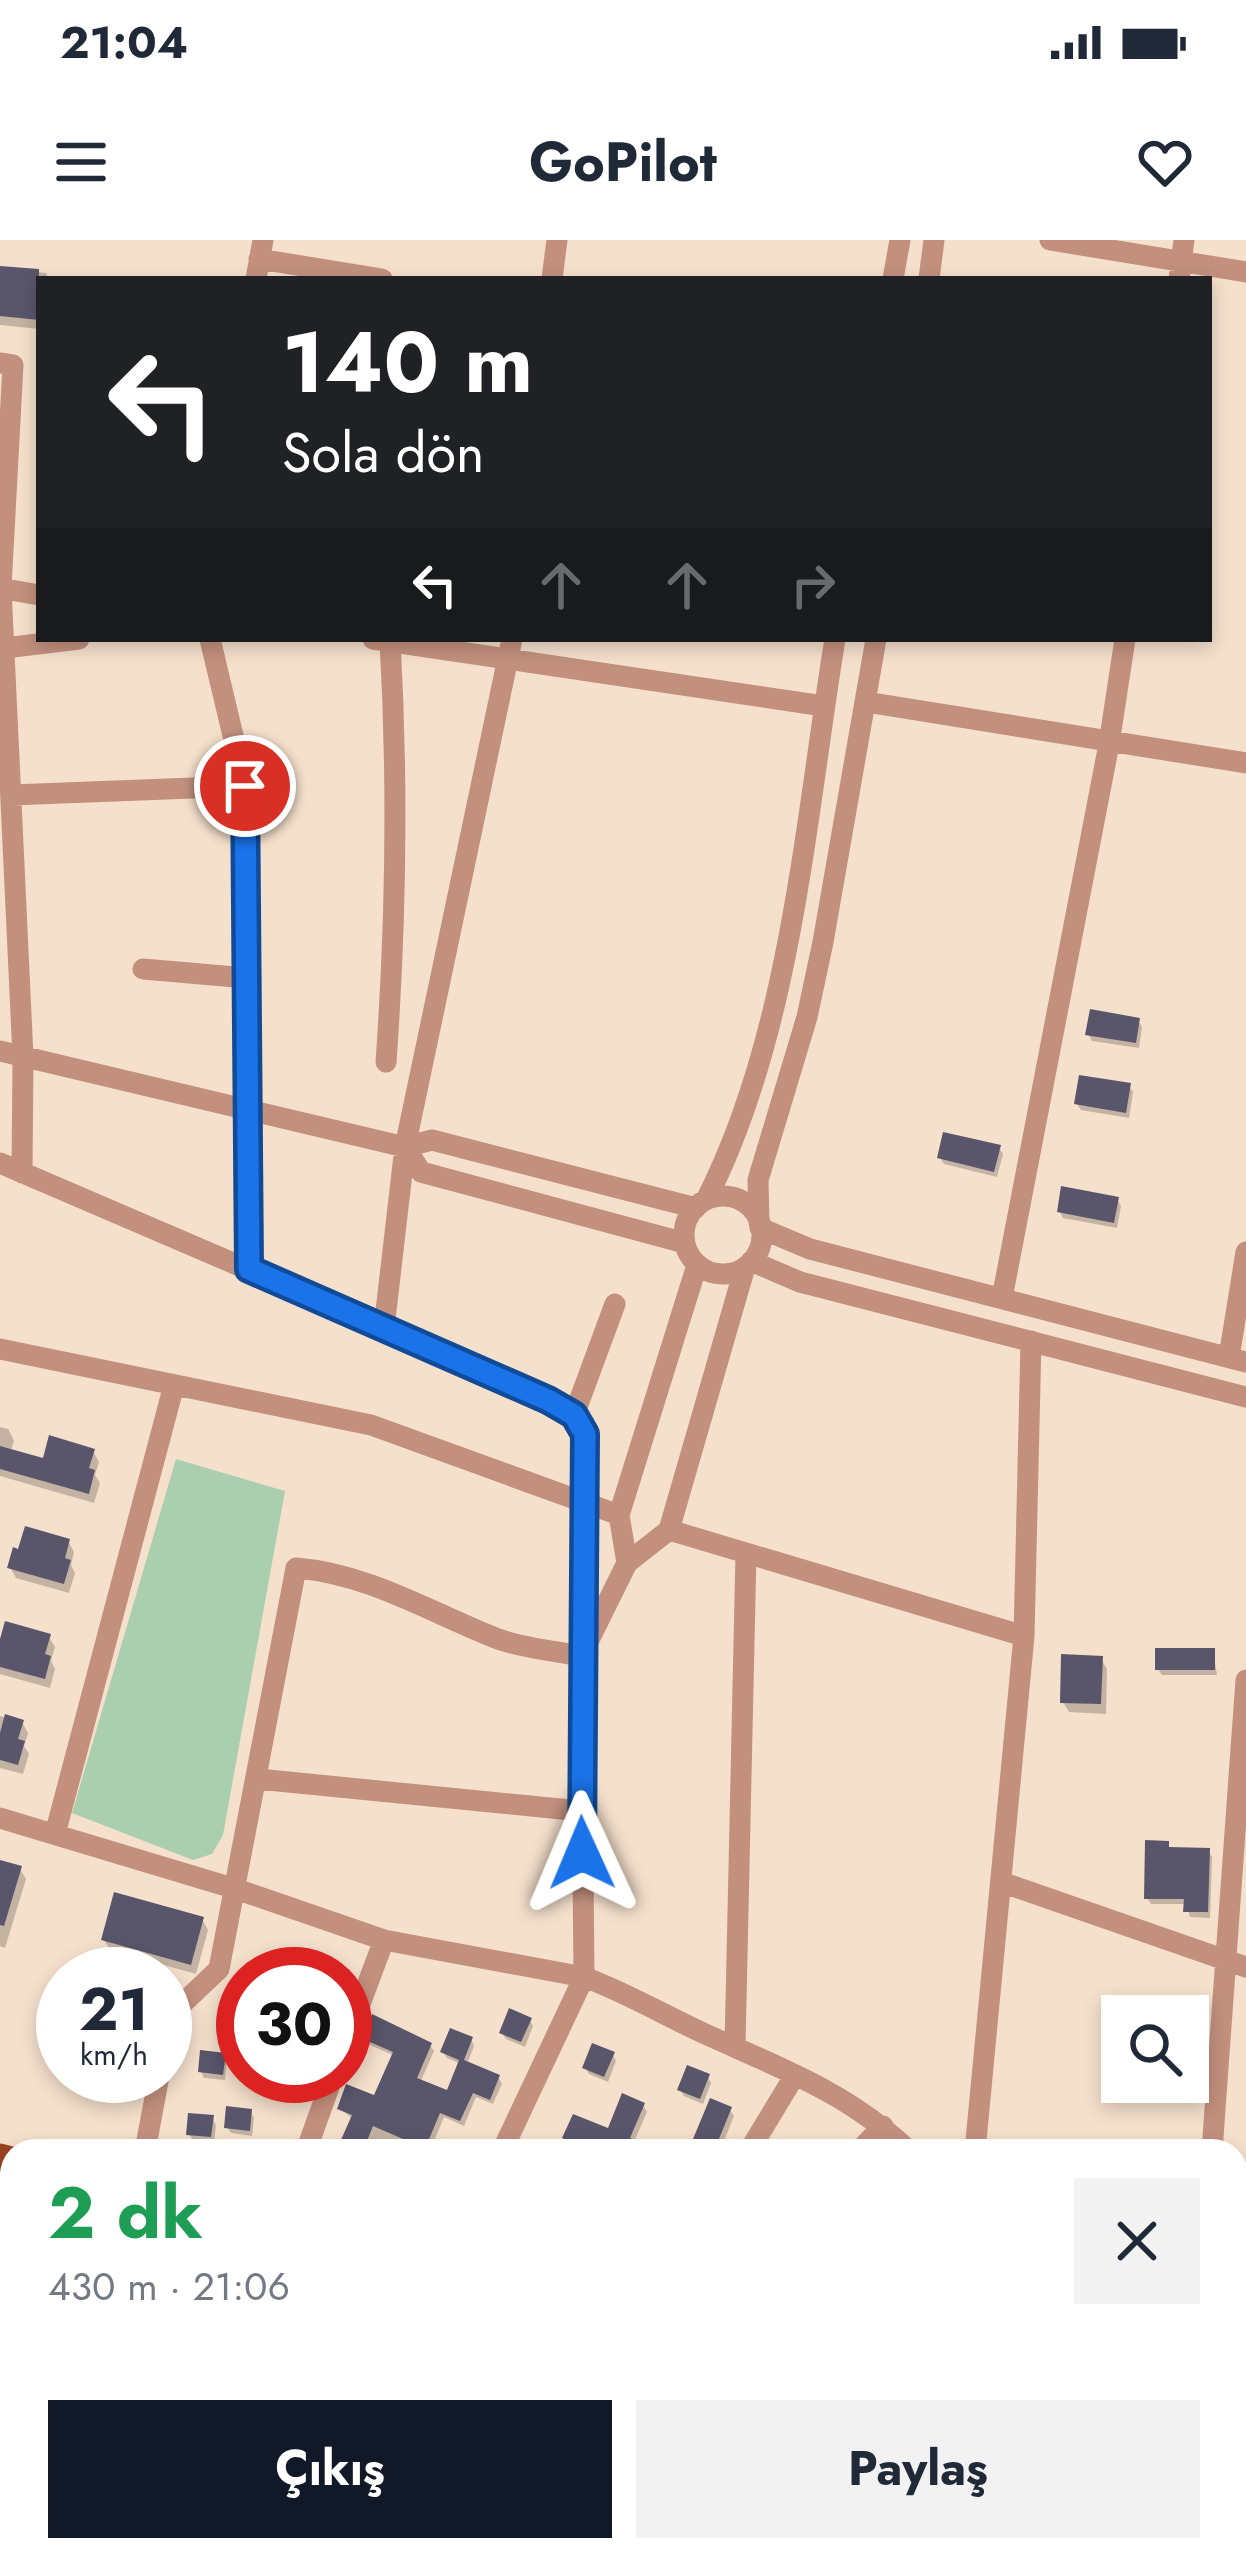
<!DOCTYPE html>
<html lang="tr">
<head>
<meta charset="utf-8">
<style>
  :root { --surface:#fff; --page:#f2f2f3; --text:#1f2937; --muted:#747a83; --accent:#111827 }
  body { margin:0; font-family:Jost,sans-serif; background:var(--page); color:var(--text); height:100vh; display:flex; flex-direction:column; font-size:45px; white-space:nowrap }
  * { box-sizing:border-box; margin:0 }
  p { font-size:39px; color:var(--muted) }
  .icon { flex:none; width:66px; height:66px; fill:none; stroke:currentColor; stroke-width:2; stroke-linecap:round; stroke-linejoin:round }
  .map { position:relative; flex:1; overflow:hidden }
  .details { position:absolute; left:0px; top:1899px; width:1248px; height:423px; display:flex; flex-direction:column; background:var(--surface); border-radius:36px 36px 0 0; box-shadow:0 6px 18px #0003 }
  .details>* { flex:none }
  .hud { position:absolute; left:36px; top:36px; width:1176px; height:366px; border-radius:0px; box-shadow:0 6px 18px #0003; background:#202124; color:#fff; overflow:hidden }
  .controls { position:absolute; left:1101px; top:1755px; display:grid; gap:24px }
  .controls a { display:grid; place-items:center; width:108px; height:108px; border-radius:0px; background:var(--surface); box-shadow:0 6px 18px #0003; font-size:60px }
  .speed { position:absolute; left:36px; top:1707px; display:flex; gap:24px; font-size:60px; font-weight:700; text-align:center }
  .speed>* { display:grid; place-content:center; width:156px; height:156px; border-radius:50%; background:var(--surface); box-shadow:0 6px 18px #0003; line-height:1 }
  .speed small { font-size:30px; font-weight:400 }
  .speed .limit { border:18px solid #d22; background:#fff; color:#111 }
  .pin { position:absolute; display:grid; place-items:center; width:102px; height:102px; color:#fff; margin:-51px; border:6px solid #fff; border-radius:50%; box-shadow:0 3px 12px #0007 }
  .me { position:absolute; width:132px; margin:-66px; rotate:359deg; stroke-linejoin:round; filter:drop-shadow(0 0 9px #0008) }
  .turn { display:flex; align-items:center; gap:42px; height:252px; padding:0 48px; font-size:54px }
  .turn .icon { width:156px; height:156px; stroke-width:2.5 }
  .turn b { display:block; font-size:84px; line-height:102px }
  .lanes { display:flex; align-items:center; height:114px; padding:0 48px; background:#0003; justify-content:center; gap:60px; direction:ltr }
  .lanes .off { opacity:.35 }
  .round { display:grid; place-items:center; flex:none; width:126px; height:126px; border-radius:0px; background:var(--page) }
  .head { display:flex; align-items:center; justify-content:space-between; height:204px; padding:0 48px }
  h1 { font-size:72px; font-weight:700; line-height:90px; color:#1e9e55 }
  .button { display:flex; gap:24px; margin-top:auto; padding:24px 48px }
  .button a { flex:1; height:138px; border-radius:0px; background:var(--accent); color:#fff; font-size:48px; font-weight:700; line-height:138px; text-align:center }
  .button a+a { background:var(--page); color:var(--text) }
  .status { display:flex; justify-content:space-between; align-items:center; height:84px; padding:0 60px; background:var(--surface); direction:ltr }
  .status svg { height:33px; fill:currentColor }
  header { display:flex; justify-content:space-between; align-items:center; height:156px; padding:0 48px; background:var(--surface); font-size:54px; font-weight:700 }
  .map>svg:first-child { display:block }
  .green { fill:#aacfae }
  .shadow { fill:#0003 }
  .building { fill:#59556b }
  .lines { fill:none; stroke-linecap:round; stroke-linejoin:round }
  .minor { stroke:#c3907e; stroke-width:21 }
  .major { stroke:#9e4523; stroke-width:27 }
  .route-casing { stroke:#114b97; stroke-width:30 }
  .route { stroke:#1a73e8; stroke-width:21 }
</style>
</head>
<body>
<div class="status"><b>21:04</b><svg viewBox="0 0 49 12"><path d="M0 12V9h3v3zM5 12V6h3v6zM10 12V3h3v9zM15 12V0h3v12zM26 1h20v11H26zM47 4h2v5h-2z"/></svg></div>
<header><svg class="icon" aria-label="menu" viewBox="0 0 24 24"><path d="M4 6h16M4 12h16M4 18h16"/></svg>GoPilot<svg class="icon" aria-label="heart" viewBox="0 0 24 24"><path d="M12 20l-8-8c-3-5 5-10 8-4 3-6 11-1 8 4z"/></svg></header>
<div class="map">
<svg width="1246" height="2320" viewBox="0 0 1246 2320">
  <rect width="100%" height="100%" fill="#f5e0cc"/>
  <path class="green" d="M176,1219L285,1251L223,1595L212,1614L193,1620L72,1573Z"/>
  <path class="shadow" d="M0,29L46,33L49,39H39V89L0,85Z
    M1138,780L1142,787L1139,808L1092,801L1088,794Z
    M1129,846L1133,852L1129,878L1081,870L1077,864Z
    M999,908L1003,914L997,937L944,924L940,918Z
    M1117,959L1121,966L1117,988L1063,978L1060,972Z
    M0,1187L8,1189L14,1200L11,1211L45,1222L93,1211L99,1222L95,1235L100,1243L94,1263L0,1236Z
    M68,1301L74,1312L71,1325L75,1333L69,1353L16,1338L10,1327Z
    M49,1397L55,1407L51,1421L55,1429L50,1448L0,1434V1407Z
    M1213,1411L1217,1435H1162L1158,1429Z
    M1101,1419L1107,1429L1106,1474L1069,1472L1063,1462Z
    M0,1476L22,1482L28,1493L24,1506L29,1514L23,1534L0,1528Z
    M1167,1604L1171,1610L1208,1611L1212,1617L1210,1678L1190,1677L1186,1664H1151L1147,1658Z
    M0,1623L20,1629L26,1639L5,1708L0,1706Z
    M202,1679L208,1690L196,1734L110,1710L104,1700Z
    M530,1780L533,1786L525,1807L506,1799L502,1793Z
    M366,1799L430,1805L434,1811L420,1843L448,1854L461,1824L447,1818L443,1812L471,1799L474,1806L467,1824L498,1837L502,1844L493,1864L476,1857L464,1886L444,1877L430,1911H339L353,1879L340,1869L376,1859L395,1816L370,1805Z
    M613,1815L616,1821L608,1842L589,1834L585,1827Z
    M224,1816L227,1822L225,1840L204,1838L201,1832Z
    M708,1837L711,1843L703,1864L684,1856L680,1849Z
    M643,1865L647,1872L634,1902L653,1911H585L569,1904L566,1898L609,1892Z
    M730,1870L734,1876L720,1911H691Z
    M250,1871L254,1878L252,1896L231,1893L227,1887Z
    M212,1878L216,1885L214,1903L193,1900L189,1894Z"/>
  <path class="building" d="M0,26L39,29V80L0,76Z
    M1090,769L1140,778L1136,803L1085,795Z
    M1079,835L1131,843L1126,873L1074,864Z
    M943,892L1001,905L994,932L937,918Z
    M1061,946L1119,957L1114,983L1057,972Z
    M49,1195L95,1209L89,1228L95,1230L89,1254L0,1229V1206L43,1218Z
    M25,1286L70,1299L65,1318L71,1320L64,1344L7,1328L13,1307L18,1309Z
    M5,1381L51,1394L45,1414L51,1416L45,1439L0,1427V1399Z
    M1155,1408H1215V1430H1155Z
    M1061,1414L1103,1416L1101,1464L1060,1463Z
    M5,1474L24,1480L18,1499L25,1501L18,1525L0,1520V1493Z
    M1145,1600L1169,1601V1607L1210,1608L1208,1672H1183L1184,1659H1144Z
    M0,1620L22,1626L4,1686L0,1685Z
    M114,1652L204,1677L191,1725L101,1700Z
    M509,1768L532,1778L521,1802L499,1793Z
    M372,1774L432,1803L417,1838L447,1850L459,1820L440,1812L450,1788L473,1797L464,1820L500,1835L490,1860L473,1853L460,1881L440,1873L424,1911L399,1907L403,1899L373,1886L363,1911H336L352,1875L337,1869L346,1844L374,1855L393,1812L363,1799Z
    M592,1803L615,1812L604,1837L582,1828Z
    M200,1810L226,1813L223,1835L198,1832Z
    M687,1825L710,1834L700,1859L677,1850Z
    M622,1853L645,1863L630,1898L660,1911H593L562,1898L573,1874L608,1888Z
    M710,1858L732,1867L714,1911H688Z
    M226,1866L252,1869L250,1891L224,1888Z
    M188,1873L214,1875L211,1897L186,1895Z"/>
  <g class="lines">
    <path class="minor" d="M1050,0L1246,32
      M259,19L382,39
      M256,39L263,0
      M552,39L557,0
      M893,39L900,0
      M929,39L934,0
      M1179,39L1184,0
      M0,123L13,125L1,348L23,817L22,933
      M0,348L39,355
      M210,399L245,546L249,1029
      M373,399L824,466
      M5,408L79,399
      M866,462L1246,523
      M11,555L245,546
      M143,729L247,738
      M0,811L405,907L432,900L696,968
      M386,822C396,682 398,541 390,401
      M405,907L421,932L685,1003
      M0,923L384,1088L574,1175L585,1194L581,1416L584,1737C625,1752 662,1774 701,1792C777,1827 848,1852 909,1911
      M684 995a39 39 0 1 1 78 0a39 39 0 1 1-78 0Z
      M706,960C791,793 805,582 835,399
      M759,983L758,940L807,777L823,702L876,399
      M760,988L810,1009L1246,1122
      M751,1021L800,1042L1246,1157
      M1002,1058L1109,504L1125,399
      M384,1088L405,907L512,399
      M0,1109L371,1185L619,1275
      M1229,1117L1246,1012
      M574,1175L615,1064
      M669,1290L1024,1396
      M627,1323L619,1275L697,1025
      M258,1539L581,1571
      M0,1578L236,1649L384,1700L584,1737L502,1911
      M55,1594L174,1145
      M1001,1642L1246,1727
      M345,1804L384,1700
      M735,1806L746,1313
      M165,1808L179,1767L219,1729L296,1328C370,1334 431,1373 498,1399C524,1408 554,1411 581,1416L627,1323L669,1290L745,1027
      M145,1911L159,1836
      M306,1911L333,1836
      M749,1911L795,1835
      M859,1911L883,1886
      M975,1911L1024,1396L1031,1101
      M1212,1911L1246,1440
      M1236,2206L1246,2198
      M54,2320V2310
      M313,2320L316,2310
      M353,2320L356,2310
      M712,2320L742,2310
      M946,2320V2310"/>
    <path class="major" d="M0,1917L12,1920
      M0,1980L12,1984
      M1236,2257L1246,2259
      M1195,2310L1231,2320"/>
  </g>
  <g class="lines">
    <g class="route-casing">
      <path id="route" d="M245,546L249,1029L548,1160L574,1175L585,1194L582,1613"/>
    </g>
    <use href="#route" class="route"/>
  </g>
</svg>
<div class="controls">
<a><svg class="icon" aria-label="search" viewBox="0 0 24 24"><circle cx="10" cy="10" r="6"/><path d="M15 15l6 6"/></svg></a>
</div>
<div class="speed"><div>21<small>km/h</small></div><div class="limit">30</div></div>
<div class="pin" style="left:245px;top:546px;background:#d93025"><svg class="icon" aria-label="arrive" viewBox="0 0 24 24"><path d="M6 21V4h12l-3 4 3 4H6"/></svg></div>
<svg class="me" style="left:582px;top:1613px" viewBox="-20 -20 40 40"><path d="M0-17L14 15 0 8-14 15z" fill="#1a73e8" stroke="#fff" stroke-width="4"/></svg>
<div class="hud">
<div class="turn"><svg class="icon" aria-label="left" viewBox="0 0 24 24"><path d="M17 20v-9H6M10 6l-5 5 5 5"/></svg><div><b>140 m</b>Sola dön</div></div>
<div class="lanes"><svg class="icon" aria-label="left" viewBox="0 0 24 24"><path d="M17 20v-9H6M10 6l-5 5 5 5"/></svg><svg class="icon off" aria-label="ahead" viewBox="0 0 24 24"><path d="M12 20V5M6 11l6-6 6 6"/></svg><svg class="icon off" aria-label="ahead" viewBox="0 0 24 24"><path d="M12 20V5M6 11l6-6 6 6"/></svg><svg class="icon off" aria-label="right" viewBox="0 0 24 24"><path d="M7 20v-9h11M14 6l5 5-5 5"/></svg></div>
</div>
<section class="details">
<div class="head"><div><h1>2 dk</h1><p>430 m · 21:06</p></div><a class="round"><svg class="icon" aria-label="close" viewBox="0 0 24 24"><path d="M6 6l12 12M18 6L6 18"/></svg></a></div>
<div class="button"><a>Çıkış</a><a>Paylaş</a></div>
</section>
</div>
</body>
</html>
